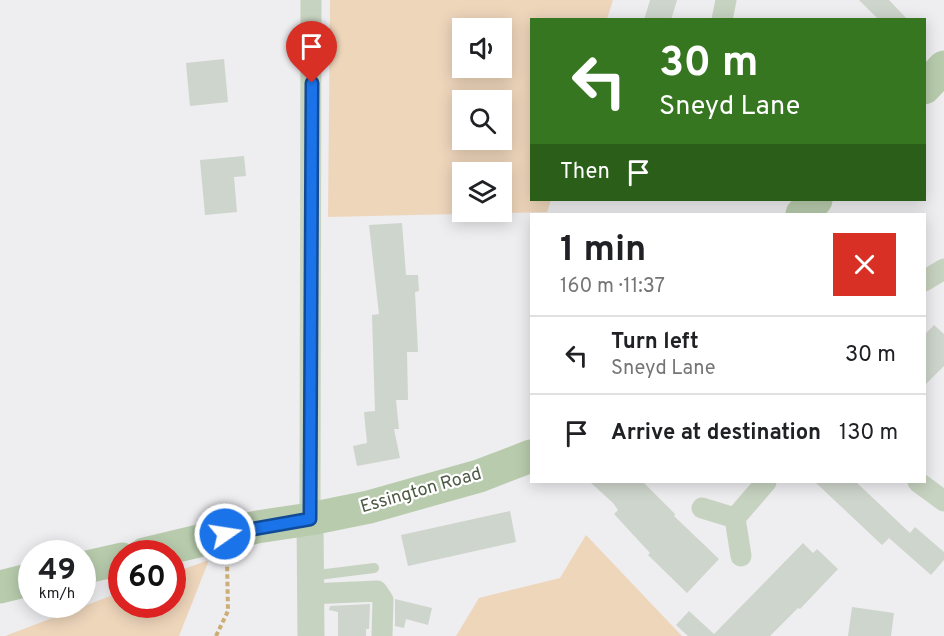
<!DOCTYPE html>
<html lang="en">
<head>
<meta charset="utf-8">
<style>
  :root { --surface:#fff; --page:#f6f6f6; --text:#202124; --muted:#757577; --line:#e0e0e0 }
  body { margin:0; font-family:Overpass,sans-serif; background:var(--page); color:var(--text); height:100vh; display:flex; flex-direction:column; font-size:22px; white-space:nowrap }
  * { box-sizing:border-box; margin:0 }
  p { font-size:20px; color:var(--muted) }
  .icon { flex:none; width:33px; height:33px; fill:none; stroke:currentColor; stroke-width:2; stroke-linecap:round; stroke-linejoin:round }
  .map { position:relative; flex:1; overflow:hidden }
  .drawer { position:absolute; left:530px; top:213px; width:396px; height:270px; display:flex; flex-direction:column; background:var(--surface); border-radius:0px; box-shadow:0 3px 15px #0003 }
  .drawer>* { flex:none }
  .banner { position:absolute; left:530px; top:18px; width:396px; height:183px; border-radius:0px; box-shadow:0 3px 15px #0003; background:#367620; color:#fff; overflow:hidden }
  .fabs { position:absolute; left:452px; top:18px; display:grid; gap:12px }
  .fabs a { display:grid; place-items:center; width:60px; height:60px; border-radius:0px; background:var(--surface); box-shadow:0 3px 15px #0003; font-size:30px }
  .speed { position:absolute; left:18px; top:540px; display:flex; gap:12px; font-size:30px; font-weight:700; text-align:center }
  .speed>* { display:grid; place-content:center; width:78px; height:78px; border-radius:50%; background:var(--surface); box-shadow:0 3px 15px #0003; line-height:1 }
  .speed small { font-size:15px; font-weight:400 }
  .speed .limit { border:9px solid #d22; background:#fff; color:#111 }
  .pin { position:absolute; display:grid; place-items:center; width:51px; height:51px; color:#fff; margin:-62px -26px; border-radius:50% 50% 50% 0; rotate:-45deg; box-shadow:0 0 6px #0007 }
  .pin .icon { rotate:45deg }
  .me { position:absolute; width:66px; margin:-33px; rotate:77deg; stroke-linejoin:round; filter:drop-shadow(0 0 4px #0008) }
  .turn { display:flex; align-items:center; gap:21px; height:126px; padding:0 30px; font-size:27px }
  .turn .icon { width:78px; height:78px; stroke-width:2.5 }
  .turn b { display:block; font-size:42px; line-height:51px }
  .then { display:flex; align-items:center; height:57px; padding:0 30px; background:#0003; gap:12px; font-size:22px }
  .round { display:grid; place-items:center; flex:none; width:63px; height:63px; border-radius:0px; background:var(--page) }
  .summary { display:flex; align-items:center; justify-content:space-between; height:102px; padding:0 30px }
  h1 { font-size:36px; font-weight:700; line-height:45px }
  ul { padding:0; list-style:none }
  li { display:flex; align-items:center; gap:18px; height:78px; padding:0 30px; border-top:2px solid var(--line) }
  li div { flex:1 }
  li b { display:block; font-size:22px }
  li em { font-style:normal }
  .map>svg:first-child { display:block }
  .green { fill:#eed6bb; fill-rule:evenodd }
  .building { fill:#ced5cc }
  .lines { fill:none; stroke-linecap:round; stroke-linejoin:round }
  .path { stroke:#ccad74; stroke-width:4; stroke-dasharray:4.5 3; stroke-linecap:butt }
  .service { stroke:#c7d3c1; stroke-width:10 }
  .minor { stroke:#c7d3c1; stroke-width:21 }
  .tertiary { stroke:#c7d3c1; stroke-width:27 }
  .primary { stroke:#b8ccad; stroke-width:33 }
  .route-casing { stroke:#114b97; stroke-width:15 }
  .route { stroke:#1a73e8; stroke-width:10 }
  .labels { text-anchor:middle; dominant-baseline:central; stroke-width:4.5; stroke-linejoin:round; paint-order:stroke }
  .street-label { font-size:18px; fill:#4e5b46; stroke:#fff }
</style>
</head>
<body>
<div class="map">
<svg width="944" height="636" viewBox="0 0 944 636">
  <rect width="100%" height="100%" fill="#eeedf0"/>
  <path class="green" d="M330,0H613L607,19L531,20V200H551L547,212L328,217ZM462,28H501V68H462ZM462,100H501V140H462ZM462,172H501V212H462Z
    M586,535L682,636H456L479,598L560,578Z
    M209,560L179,636H5L121,592L122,604H172L173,573Z"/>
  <path class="building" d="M650,0H677L671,20H644Z
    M859,0H889L908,20H879Z
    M224,59L228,102L190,106L186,63Z
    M244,156L246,176L234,177L237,212L205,215L200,160Z
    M402,223L406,275H418L419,291L415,292L418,352H407L408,400H396L399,429H394L400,458L357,466L353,446L367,443L364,412L375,411L372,315L379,314L369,225Z
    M934,325L944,334V366L924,386V335Z
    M590,482H643L675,514L674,516L719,559L687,593L648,555L650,553L614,514L618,510L613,503Z
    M815,482H856L910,533L915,527L944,552V560L931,575L889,538L882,545Z
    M510,511L516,542L408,566L401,535Z
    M803,543L813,553L817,549L838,569L800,609L798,608L770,636H688L676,625L689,611L714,634Z
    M395,599L432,608L428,625L406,619L404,628L395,626Z
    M370,604L369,629H366V636H338V612L329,610L330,606Z
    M852,607L894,613L891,636H848Z"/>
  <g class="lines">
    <path class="path" d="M216,636L228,611L227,562"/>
    <path class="service" d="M310,576L374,568"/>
    <path class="minor" d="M722,20L726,0
      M924,281L944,269
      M918,482L944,501
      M702,508L735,518L741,556
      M735,518L766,482
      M310,519L311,0
      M309,594L377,591L383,600L382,636"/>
    <path class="tertiary" d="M310,519L311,636"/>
    <path class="primary" d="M924,88L944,67
      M802,214L816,200
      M144,554L257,527L310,519L369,507L479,476L531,456
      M82,568L122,559
      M0,587L32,579"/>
  </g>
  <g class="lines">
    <g class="route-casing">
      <path id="route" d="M225,534L310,519L312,83"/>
    </g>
    <use href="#route" class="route"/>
  </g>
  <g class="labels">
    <g class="street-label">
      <text transform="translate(421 491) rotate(-16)">Essington Road</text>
    </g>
  </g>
</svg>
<div class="fabs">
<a><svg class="icon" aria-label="sound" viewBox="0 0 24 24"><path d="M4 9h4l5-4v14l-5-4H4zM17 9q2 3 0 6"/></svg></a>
<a><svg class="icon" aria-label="search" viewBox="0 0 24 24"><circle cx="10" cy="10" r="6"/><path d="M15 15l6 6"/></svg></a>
<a><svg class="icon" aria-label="layers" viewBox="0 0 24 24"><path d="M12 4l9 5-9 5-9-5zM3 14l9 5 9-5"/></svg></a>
</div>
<div class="speed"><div>49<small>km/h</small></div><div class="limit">60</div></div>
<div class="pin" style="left:312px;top:83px;background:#d93025"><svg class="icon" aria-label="arrive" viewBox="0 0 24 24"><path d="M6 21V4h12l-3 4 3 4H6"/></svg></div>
<svg class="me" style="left:225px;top:534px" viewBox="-20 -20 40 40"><circle r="17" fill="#1a73e8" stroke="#fff" stroke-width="3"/><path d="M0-11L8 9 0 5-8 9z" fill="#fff"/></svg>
<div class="banner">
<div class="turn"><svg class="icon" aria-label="left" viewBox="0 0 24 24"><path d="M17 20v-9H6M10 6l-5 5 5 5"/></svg><div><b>30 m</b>Sneyd Lane</div></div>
<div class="then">Then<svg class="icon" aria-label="arrive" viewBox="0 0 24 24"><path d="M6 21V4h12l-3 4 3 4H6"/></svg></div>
</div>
<section class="drawer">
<div class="summary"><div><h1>1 min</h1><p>160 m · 11:37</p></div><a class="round" style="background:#d93025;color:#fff"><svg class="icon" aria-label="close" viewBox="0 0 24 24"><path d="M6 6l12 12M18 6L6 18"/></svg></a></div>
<ul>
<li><svg class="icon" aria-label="left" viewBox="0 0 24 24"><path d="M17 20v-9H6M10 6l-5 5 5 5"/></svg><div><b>Turn left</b><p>Sneyd Lane</p></div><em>30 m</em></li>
<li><svg class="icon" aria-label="arrive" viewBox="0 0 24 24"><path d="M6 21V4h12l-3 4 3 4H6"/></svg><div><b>Arrive at destination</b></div><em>130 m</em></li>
</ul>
</section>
</div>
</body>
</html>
